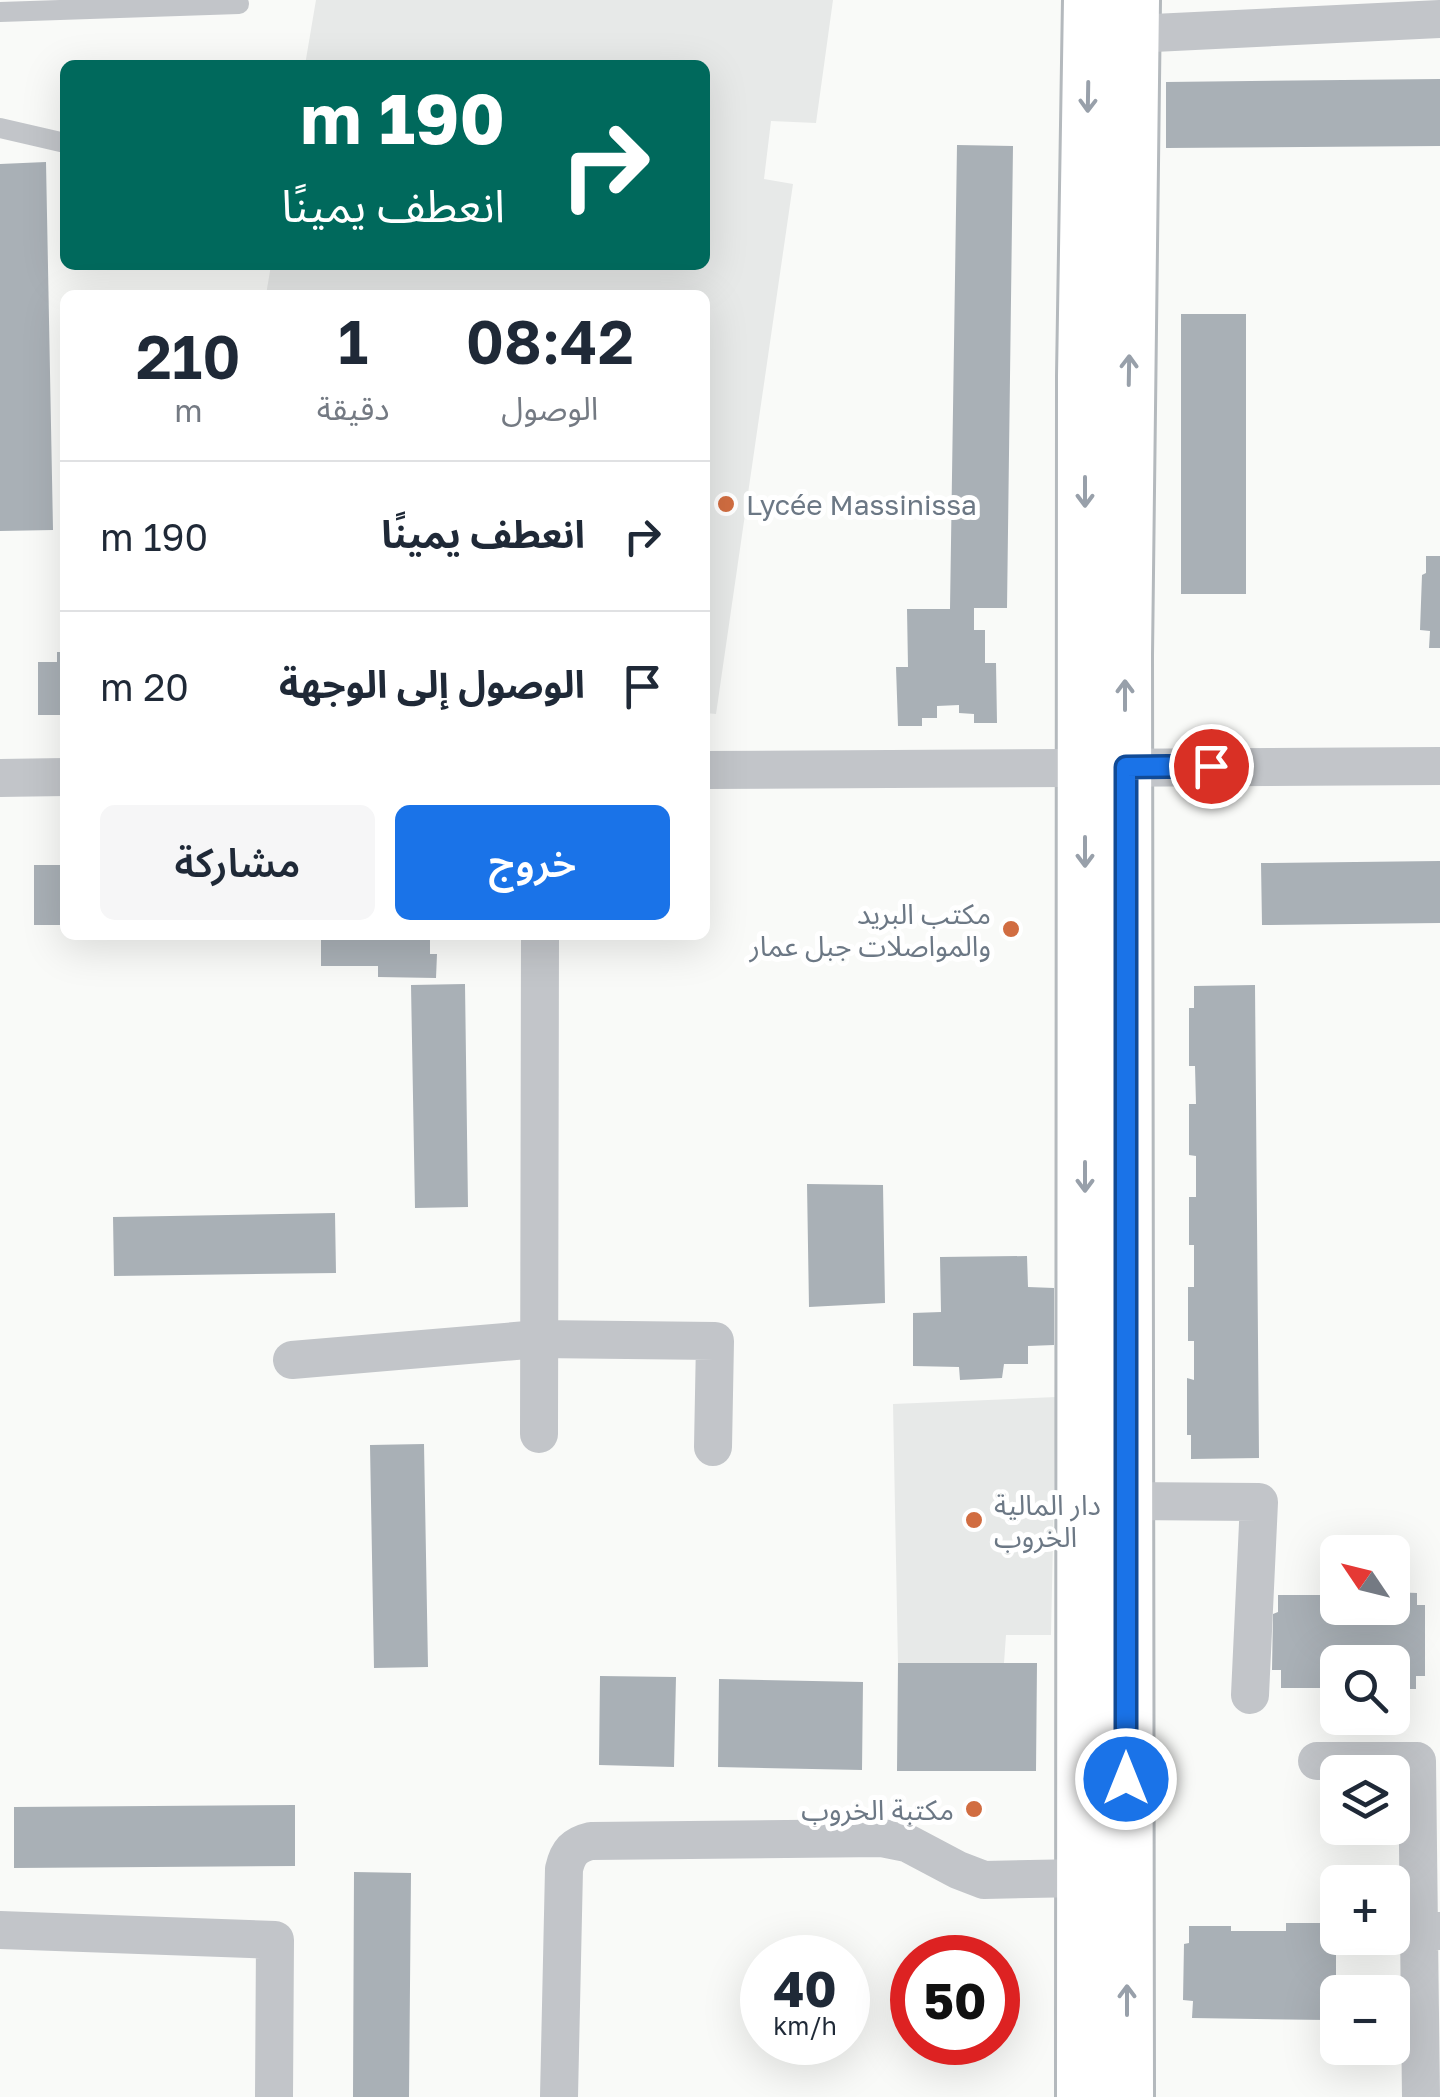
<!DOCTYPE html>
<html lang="ar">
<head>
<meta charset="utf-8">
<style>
  :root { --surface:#fff; --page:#f6f6f7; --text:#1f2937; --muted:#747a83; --line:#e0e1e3; --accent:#1a73e8 }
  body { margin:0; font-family:"Golos Text","Noto Sans Arabic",sans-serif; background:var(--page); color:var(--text); direction:rtl; height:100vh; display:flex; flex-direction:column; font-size:38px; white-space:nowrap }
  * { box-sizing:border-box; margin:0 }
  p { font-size:32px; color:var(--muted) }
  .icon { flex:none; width:55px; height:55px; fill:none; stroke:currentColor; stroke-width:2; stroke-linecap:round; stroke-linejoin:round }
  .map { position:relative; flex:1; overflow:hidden; direction:ltr }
  .side { position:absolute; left:60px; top:290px; width:650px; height:650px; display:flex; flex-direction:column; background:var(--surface); border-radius:15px; box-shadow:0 10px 40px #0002; direction:rtl }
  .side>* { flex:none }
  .guide { position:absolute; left:60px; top:60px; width:650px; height:210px; border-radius:15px; box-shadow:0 10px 40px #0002; direction:rtl; background:#00695c; color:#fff; overflow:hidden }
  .needle { width:65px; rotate:305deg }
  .buttons { position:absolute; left:1320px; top:1535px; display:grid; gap:20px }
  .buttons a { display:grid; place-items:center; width:90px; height:90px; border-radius:15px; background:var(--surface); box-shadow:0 10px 40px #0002; font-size:50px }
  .speed { position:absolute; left:740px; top:1935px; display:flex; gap:20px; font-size:50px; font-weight:700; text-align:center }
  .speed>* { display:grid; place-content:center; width:130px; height:130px; border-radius:50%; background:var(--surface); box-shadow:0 10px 40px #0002; line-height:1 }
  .speed small { font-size:25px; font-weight:400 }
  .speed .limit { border:15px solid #d22; background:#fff; color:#111 }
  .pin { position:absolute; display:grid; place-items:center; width:85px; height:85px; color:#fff; margin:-42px; border:5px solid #fff; border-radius:50%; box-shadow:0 2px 10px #0007 }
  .me { position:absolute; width:110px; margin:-55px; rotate:0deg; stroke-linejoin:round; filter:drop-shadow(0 0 8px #0008) }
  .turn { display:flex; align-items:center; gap:35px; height:210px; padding:0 40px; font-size:45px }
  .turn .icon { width:130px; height:130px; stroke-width:2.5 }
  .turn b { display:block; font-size:70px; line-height:85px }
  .eta { display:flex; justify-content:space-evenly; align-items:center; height:170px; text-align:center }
  .eta b { font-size:60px; font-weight:600; line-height:70px }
  .action { display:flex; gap:20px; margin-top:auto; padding:20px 40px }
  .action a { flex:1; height:115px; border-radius:15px; background:var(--accent); color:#fff; font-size:40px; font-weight:600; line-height:115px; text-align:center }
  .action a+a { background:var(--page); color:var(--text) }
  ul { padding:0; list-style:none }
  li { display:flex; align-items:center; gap:30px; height:150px; padding:0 40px; border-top:2px solid var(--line) }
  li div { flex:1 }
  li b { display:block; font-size:38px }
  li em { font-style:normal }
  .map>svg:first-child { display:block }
  .built { fill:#e7e9e8 }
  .building { fill:#a9b0b6 }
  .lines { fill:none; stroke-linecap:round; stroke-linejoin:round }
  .secondary-casing { stroke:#b4b9bd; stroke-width:58 }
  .lane { stroke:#c2c5c9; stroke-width:20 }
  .street { stroke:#c2c5c9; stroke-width:38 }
  .secondary { stroke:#fff; stroke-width:52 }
  .oneway { stroke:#98a0aa }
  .route-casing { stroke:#114b97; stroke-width:25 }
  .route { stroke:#1a73e8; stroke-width:18 }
  .poi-dot { fill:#d16d41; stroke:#fff; stroke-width:4 }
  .labels { text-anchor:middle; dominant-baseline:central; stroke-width:10; stroke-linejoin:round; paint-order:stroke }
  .poi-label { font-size:28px; fill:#6c7885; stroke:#fff; text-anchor:start }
</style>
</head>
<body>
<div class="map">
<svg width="1440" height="2097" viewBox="0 0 1440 2097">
  <rect width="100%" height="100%" fill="#f9faf8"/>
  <path class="built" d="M316,0H833L816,123L771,121L764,179L793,184L716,714L705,713V295H266L271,265H705V65H305Z
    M1056,1397L1051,1635H1006L1004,1663H898L893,1404Z"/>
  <path class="building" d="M1440,79V146L1166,148V82Z
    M957,145L1013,146L1007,608H974V630H985V663H996L997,723H974V714L959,713V705L937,706V718H922V726H898L896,667H908L907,609H950Z
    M46,162L53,530L0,531V164Z
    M1181,314H1246V594H1181Z
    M1426,556H1440V648H1429L1430,631L1420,630L1422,575L1426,573Z
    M57,652H65V715H38V662H57Z
    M1440,861V923L1262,925L1261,863Z
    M34,865H65V925H34Z
    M321,935H418V938H430V954H437L436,978L378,977V966H321Z
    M465,984L468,1207L415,1208L411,985Z
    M1255,985L1259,1458L1191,1459V1435H1187V1378L1194,1380V1341H1188V1287H1194V1245H1189V1197H1196V1156L1189,1155V1104H1196L1195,1066H1189V1008H1194V986Z
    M807,1184L883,1185L885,1303L809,1307Z
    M335,1213L336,1273L114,1276L113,1217Z
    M1027,1256L1028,1287L1054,1288V1345L1028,1346V1364H1004L1002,1378L960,1380L959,1367L913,1366V1313L941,1312L940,1257Z
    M424,1444L428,1667L374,1668L370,1445Z
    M1392,1592L1417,1593V1605H1425V1676H1416V1689H1392V1662H1338V1688H1281V1670H1272L1273,1614L1278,1612V1595H1320V1601H1338V1608H1392Z
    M898,1663H1037L1036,1771H897Z
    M600,1676L676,1677L674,1767L599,1765Z
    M719,1679L863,1682L862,1770L718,1767Z
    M295,1805V1866L14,1868V1807Z
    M354,1872L411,1873L409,2097H353Z
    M1286,1923H1328V1936H1336V2007H1327V2020L1192,2018L1193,2001L1183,2000L1184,1944L1189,1943V1926H1231V1931H1286Z"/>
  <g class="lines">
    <g class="secondary-casing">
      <path id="secondary" d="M1083,2097L1084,376L1090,0
        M1127,2097L1125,655L1133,0"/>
    </g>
    <path class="lane" d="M0,12L239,4
      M0,128L65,143"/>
    <path class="street" d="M1133,34L1440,19
      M705,770L1440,766
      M0,778L65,777
      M292,1360L539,1339L715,1341L713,1447
      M539,1434L540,935
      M1126,1501L1259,1502L1250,1695
      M1317,1761H1417L1419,1932L1440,1931
      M0,1930L275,1940L274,2097
      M1419,1932L1421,2097
      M559,2097L564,1869C568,1852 574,1845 591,1841L882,1838L907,1843L958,1870L984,1880L1082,1878"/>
    <use href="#secondary" class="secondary"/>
  </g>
  <defs><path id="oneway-shaft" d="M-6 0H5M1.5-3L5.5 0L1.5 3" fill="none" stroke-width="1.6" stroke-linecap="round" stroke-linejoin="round" transform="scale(2.5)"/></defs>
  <g class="oneway">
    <use href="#oneway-shaft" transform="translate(1088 97) rotate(91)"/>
    <use href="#oneway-shaft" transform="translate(1129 370) rotate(-89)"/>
    <use href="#oneway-shaft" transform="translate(1085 492) rotate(90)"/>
    <use href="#oneway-shaft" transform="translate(1125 695) rotate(-90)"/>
    <use href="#oneway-shaft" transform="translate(1085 852) rotate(90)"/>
    <use href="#oneway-shaft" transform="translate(1085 1177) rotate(90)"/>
    <use href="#oneway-shaft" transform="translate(1127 2000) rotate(-90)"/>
  </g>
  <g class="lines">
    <g class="route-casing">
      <path id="route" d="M1126,1779V767L1211,766"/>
    </g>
    <use href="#route" class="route"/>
  </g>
  <g class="poi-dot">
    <circle cx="726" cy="504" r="10"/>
    <circle cx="1011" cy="929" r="10"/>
    <circle cx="974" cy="1520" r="10"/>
    <circle cx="974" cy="1809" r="10"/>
  </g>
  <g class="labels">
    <g class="poi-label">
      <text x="746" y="504">Lycée Massinissa</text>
      <text x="991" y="913" text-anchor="end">مكتب البريد<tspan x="991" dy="32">والمواصلات جبل عمار</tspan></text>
      <text x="994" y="1504">دار المالية<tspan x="994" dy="32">الخروب</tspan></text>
      <text x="954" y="1809" text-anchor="end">مكتبة الخروب</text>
    </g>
  </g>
</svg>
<div class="buttons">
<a><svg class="needle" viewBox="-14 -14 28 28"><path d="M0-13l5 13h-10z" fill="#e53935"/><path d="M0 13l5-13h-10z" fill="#747a83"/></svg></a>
<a><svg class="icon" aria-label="search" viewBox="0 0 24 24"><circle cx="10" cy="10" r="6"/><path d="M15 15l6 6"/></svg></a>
<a><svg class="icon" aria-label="layers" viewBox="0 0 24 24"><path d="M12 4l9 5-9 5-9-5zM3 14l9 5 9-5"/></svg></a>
<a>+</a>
<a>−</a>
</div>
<div class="speed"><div>40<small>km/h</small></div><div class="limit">50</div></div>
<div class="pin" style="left:1211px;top:766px;background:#d93025"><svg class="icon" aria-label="arrive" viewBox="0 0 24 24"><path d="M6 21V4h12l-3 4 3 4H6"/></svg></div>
<svg class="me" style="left:1126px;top:1779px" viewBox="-20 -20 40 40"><circle r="17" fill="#1a73e8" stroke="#fff" stroke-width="3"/><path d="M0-11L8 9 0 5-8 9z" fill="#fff"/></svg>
<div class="guide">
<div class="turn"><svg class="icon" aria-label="right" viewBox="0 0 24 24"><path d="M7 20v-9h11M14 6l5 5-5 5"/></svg><div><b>190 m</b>انعطف يمينًا</div></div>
</div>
<section class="side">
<div class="eta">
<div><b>08:42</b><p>الوصول</p></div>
<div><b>1</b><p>دقيقة</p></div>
<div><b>210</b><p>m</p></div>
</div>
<ul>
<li><svg class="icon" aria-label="right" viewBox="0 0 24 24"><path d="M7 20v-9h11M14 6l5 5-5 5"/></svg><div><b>انعطف يمينًا</b></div><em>190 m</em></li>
<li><svg class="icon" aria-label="arrive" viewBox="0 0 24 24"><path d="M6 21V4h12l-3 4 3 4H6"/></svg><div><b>الوصول إلى الوجهة</b></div><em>20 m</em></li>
</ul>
<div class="action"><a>خروج</a><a>مشاركة</a></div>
</section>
</div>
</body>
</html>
